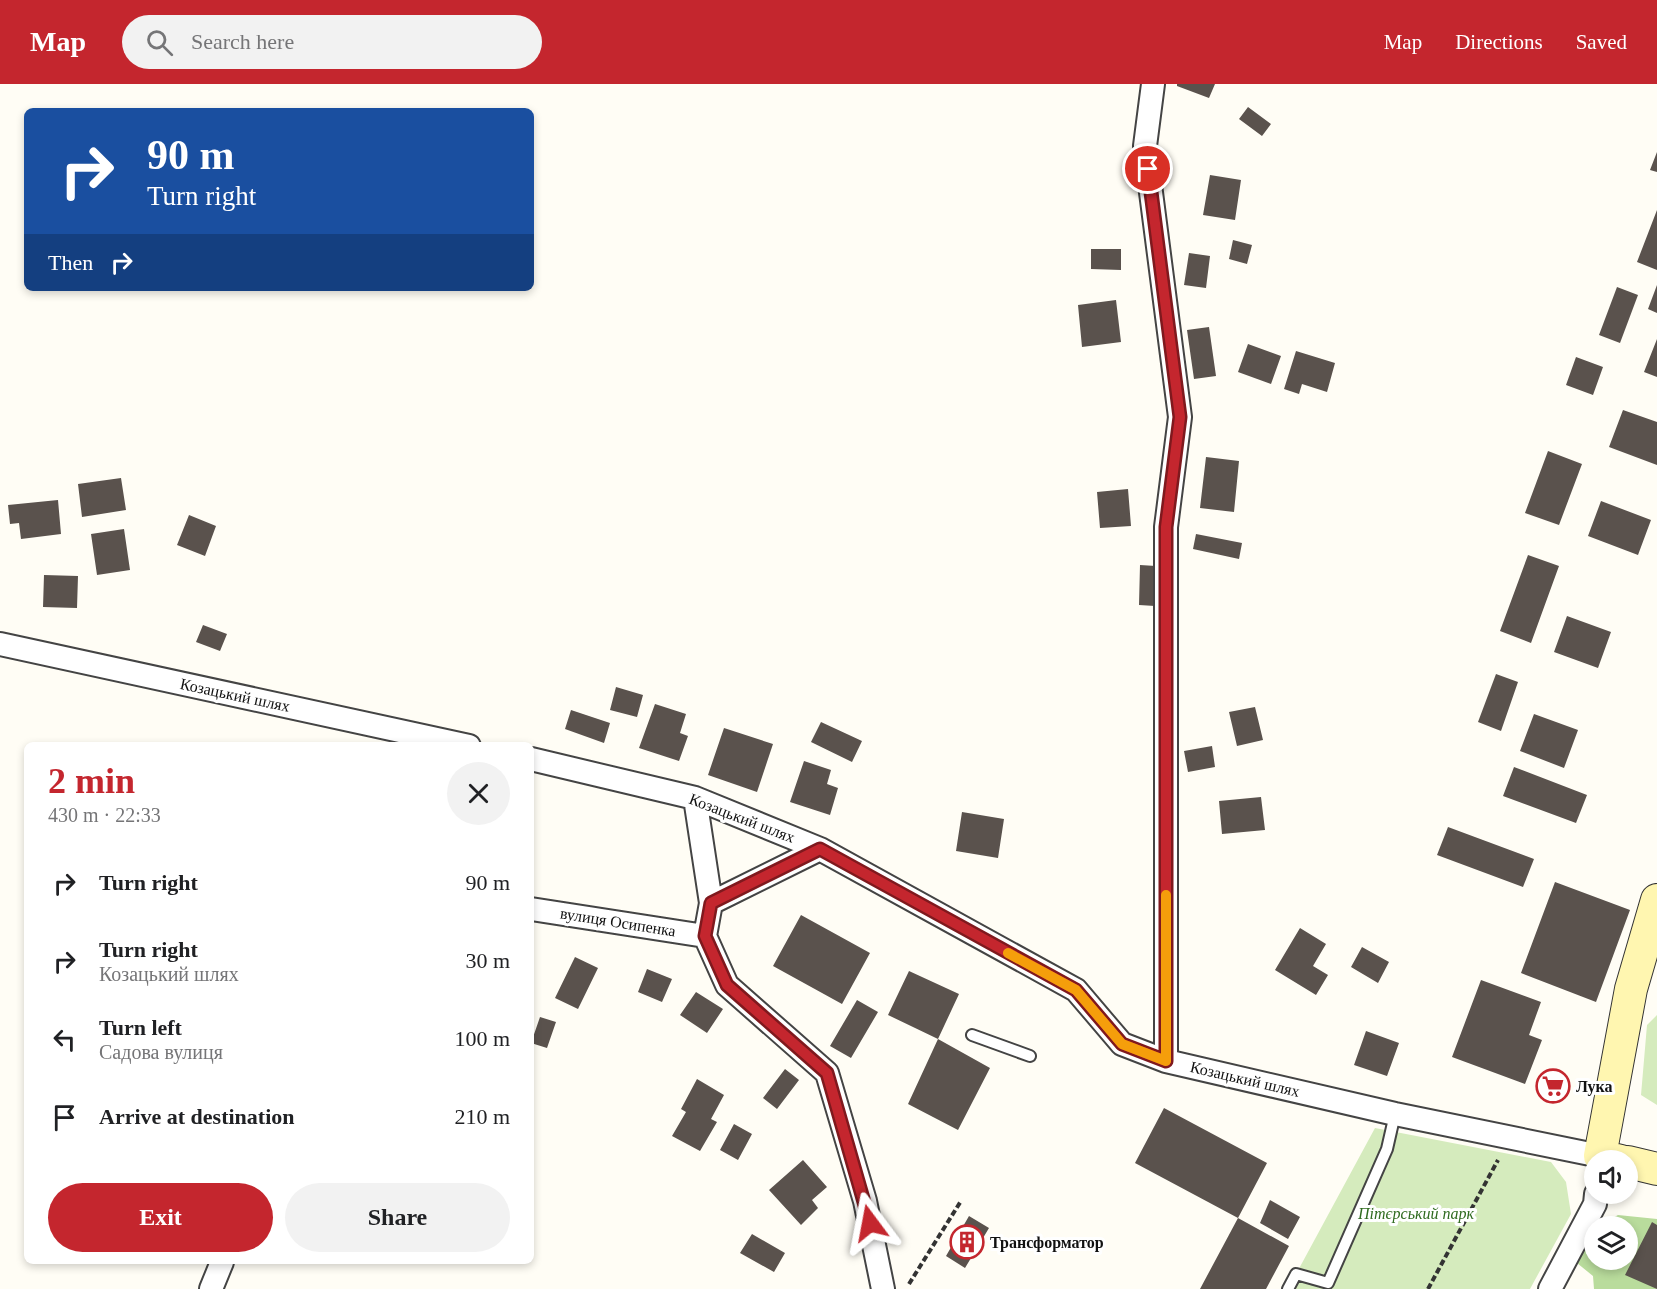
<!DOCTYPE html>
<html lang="en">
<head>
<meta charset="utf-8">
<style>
  :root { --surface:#fff; --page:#f2f2f2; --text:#202124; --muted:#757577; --accent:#c4262e }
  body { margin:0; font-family:"Times New Roman",serif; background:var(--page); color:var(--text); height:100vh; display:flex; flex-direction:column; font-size:22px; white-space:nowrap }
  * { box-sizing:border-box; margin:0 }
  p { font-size:20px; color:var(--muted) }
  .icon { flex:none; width:33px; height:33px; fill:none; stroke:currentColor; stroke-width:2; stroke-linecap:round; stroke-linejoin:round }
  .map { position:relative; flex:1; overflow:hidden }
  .details { position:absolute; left:24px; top:658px; width:510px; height:522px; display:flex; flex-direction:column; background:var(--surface); border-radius:9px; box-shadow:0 3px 9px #0003 }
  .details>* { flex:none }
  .guide { position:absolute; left:24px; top:24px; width:510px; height:183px; border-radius:9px; box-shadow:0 3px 9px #0003; background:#1a4fa0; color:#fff; overflow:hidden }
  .buttons { position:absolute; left:1584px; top:1066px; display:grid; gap:12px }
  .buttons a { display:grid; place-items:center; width:54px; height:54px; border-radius:50%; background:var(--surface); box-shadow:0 3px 9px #0003; font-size:30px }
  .pin { position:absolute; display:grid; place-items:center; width:51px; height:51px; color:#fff; margin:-26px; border:3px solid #fff; border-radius:50%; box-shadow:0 2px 6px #0007 }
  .me { position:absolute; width:66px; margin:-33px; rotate:347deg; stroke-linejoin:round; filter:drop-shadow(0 0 4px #0008) }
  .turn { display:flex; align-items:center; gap:21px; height:126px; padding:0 24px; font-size:27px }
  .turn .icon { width:78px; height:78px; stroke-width:2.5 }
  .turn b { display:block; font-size:42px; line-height:51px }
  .then { display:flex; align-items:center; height:57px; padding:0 24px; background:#0003; gap:12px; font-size:22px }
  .round { display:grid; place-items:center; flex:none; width:63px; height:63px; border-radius:32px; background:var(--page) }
  .headline { display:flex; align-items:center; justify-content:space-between; height:102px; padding:0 24px }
  h1 { font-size:36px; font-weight:700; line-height:45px; color:var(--accent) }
  .button { display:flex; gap:12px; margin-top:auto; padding:12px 24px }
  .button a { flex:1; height:69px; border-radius:36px; background:var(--accent); color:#fff; font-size:24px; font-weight:700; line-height:69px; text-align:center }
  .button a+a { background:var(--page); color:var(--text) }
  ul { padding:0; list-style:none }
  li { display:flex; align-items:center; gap:18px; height:78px; padding:0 24px }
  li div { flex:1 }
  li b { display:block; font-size:22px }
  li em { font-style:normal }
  header { display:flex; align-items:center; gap:36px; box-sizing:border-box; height:84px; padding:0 30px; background:var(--accent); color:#fff }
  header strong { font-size:28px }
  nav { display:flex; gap:33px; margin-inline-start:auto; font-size:21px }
  .search { width:420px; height:54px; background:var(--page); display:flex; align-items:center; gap:15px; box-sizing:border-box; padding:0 21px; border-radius:33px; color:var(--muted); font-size:22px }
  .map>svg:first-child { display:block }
  .green { fill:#d5ebbd }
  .forest { fill:#b9dc9c }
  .building { fill:#5a524d }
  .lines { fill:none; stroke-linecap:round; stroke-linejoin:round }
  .lane-casing { stroke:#444; stroke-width:14 }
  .street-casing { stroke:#444; stroke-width:26 }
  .secondary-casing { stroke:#333; stroke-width:34 }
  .path { stroke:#333; stroke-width:4; stroke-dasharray:6 3; stroke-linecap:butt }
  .lane { stroke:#fff; stroke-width:10 }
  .street { stroke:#fff; stroke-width:22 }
  .secondary { stroke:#fff6b0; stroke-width:32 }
  .route-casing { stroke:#7f191e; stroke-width:15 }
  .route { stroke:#c4262e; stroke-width:10 }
  .slow { stroke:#f59e0b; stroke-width:10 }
  .labels { text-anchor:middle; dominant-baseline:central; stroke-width:6; stroke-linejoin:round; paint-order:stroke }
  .street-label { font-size:16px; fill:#111; stroke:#fff }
  .poi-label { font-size:16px; font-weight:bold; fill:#111; stroke:#fff; text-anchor:start }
  .park-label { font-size:16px; font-style:italic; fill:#2f6b1f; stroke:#fff }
</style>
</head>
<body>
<header>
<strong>Map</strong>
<div class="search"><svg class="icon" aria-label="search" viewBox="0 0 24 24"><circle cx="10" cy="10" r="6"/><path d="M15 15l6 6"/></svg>Search here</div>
<nav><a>Map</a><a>Directions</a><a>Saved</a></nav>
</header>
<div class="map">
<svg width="1657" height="1205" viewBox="0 0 1657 1205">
  <rect width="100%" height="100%" fill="#fffdf5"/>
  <path class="green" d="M1657,931V1021L1641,1011L1647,941Z
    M1375,1044L1551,1078L1566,1098L1571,1130L1530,1205H1288Z"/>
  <path class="forest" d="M1618,1131L1657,1135V1205H1594L1593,1192L1577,1179L1594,1144V1176H1628V1143H1596Z"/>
  <path class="building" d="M1177,0H1215L1209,14L1177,2Z
    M1248,23L1271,40L1262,52L1239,35Z
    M1657,68V88L1650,86Z
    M1210,91L1241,96L1235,136L1203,131Z
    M1657,126V186L1637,178Z
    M1233,156L1252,161L1247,180L1229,175Z
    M1091,165H1121V186L1091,185Z
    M1189,169L1210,172L1206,204L1184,201Z
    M1657,201V229L1648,225Z
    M1617,203L1638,211L1620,259L1599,251Z
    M1116,216L1121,258L1082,263L1078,221Z
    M1209,243L1216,292L1194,295L1187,246Z
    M1657,255V293L1644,288Z
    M1248,260L1281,272L1271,300L1238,288Z
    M1296,267L1335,279L1327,308L1302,300L1299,310L1284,305Z
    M1576,273L1603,283L1593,311L1566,301Z
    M1623,326L1657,338V381L1609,363Z
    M1548,367L1582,380L1559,441L1525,429Z
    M1206,373L1239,377L1234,428L1200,424Z
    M121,394L126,426L82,433L78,400Z
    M1128,405L1131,442L1100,444L1097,408Z
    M58,416L61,450L21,455L19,439L10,440L8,421Z
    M1601,417L1651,436L1638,471L1588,452Z
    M189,431L216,442L205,472L177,461Z
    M124,445L130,486L97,491L91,450Z
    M1196,450L1242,459L1239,475L1193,465Z
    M1528,471L1559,482L1531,559L1500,547Z
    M1140,481L1156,482L1155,522L1139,521Z
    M44,491L78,492L77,524L43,523Z
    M1567,532L1611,548L1598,584L1554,568Z
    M203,541L227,550L220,567L196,558Z
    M1496,590L1518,598L1501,647L1478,638Z
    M616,603L643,611L637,633L610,626Z
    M655,620L686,630L680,649L688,652L679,677L639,664Z
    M1255,623L1263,656L1237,662L1229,628Z
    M571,626L610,639L604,659L565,645Z
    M1534,630L1578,646L1564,684L1520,667Z
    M821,638L862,657L852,678L811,658Z
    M724,644L773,660L757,708L708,691Z
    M1212,662L1215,683L1188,688L1184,667Z
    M804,677L831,686L827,700L838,704L830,731L790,718Z
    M1514,683L1587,711L1576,739L1503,712Z
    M1261,713L1265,746L1222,750L1219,717Z
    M962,728L1004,735L998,774L956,767Z
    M1448,743L1534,775L1523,803L1437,771Z
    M1555,798L1630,826L1596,918L1521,889Z
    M801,831L870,869L842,920L773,882Z
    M1300,844L1326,860L1313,882L1328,891L1316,911L1275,886Z
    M1362,863L1389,878L1378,899L1351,883Z
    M575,873L598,884L578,925L555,914Z
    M647,885L672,895L662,918L638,908Z
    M909,887L959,910L938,955L888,931Z
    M1481,896L1541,918L1529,951L1542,956L1525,1000L1452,973Z
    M696,908L723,925L707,949L680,931Z
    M857,916L878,928L851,974L830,962Z
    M540,933L556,938L547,964L531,959Z
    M1366,947L1399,959L1387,992L1354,981Z
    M938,955L990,984L958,1046L908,1020Z
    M785,985L799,996L777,1025L763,1014Z
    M697,995L724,1011L711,1035L717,1038L700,1067L672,1052L686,1028L681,1025Z
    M1164,1024L1267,1079L1238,1134L1289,1162L1266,1205H1200L1238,1134L1135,1079Z
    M734,1040L752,1050L738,1076L720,1066Z
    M803,1076L827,1103L812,1116L818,1124L801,1141L769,1106Z
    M1270,1116L1300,1133L1288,1155L1260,1139Z
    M969,1132L989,1144L965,1184L946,1172Z
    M1652,1138L1657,1141V1205L1625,1191Z
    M752,1150L785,1169L774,1188L740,1169Z"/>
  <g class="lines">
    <g class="lane-casing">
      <path id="lane" d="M972,951L1030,972
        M1288,1205L1296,1190L1328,1199L1387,1065L1395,1030"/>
    </g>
    <g class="street-casing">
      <path id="street" d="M1153,0L1145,62L1180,333L1166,443V977
        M0,560L469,662
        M531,675L695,714L820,765L1076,906L1122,960L1166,977L1395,1030L1600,1072V1077
        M695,714L711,819L820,765
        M711,819L705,852L727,901L827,989L865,1117L883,1205
        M531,825L705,852
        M211,1205L222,1178
        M1550,1205L1595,1120L1596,1110"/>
    </g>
    <g class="secondary-casing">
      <path id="secondary" d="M1621,1077L1600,1072L1631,905L1657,816
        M1628,1078L1657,1085"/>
    </g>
    <path class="path" d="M909,1200L961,1117
      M1428,1205L1498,1076"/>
    <use href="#lane" class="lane"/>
    <use href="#street" class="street"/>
    <use href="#secondary" class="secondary"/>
  </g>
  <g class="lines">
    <g class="route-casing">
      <path id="route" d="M870,1139L827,989L727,901L705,852L711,819L820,765L1076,906L1122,960L1166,977V443L1180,333L1148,85"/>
    </g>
    <use href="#route" class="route"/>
    <path class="slow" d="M1008,869L1076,906L1122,960L1166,977V811"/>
  </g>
  <defs>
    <g id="supermarket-ring" transform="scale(1.725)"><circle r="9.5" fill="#fff" stroke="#c4262e" stroke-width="1.5"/><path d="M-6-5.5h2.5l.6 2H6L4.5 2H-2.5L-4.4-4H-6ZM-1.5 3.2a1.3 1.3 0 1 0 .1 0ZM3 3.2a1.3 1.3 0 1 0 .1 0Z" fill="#c4262e"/></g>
    <g id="building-ring" transform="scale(1.725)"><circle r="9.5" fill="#fff" stroke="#c4262e" stroke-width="1.5"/><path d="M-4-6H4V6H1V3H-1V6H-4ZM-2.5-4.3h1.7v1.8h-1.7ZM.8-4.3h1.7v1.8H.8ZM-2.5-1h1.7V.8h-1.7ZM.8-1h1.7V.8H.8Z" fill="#c4262e"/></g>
  </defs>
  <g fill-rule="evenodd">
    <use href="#supermarket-ring" x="1553" y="1002"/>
    <use href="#building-ring" x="967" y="1158"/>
  </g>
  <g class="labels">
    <g class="street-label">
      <text transform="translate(235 611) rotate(12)">Козацький шлях</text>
      <text transform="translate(742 734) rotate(21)">Козацький шлях</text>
      <text transform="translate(618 838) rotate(9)">вулиця Осипенка</text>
      <text transform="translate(1245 995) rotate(13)">Козацький шлях</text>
    </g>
    <g class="poi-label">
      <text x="1576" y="1002">Лука</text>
      <text x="990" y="1158">Трансформатор</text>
    </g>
    <g class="park-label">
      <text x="1416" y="1129">Пітєрський парк</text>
    </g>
  </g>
</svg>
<div class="buttons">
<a><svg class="icon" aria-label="sound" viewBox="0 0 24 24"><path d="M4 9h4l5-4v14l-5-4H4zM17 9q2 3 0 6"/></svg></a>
<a><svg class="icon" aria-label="layers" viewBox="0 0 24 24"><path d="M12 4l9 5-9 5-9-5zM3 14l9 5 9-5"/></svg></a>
</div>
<div class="pin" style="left:1148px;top:85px;background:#d93025"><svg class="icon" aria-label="arrive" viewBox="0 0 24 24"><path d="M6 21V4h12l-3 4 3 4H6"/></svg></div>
<svg class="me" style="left:870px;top:1139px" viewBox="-20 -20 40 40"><path d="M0-17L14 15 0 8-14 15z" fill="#c4262e" stroke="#fff" stroke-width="4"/></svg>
<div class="guide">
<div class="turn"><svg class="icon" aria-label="right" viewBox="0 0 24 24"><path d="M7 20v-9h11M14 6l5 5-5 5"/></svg><div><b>90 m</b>Turn right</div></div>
<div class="then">Then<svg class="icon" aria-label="right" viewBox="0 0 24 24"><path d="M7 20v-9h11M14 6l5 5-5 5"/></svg></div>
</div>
<section class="details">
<div class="headline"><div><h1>2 min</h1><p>430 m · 22:33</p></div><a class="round"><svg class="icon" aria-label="close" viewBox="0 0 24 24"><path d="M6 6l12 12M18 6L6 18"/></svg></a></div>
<ul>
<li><svg class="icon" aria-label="right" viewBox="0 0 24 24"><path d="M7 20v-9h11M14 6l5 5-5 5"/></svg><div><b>Turn right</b></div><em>90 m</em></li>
<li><svg class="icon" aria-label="right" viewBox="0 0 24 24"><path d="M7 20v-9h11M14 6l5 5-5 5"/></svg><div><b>Turn right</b><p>Козацький шлях</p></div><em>30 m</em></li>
<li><svg class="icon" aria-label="left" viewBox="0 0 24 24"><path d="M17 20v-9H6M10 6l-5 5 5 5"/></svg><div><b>Turn left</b><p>Садова вулиця</p></div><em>100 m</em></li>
<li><svg class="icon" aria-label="arrive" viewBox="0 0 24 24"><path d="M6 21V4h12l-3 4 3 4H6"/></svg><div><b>Arrive at destination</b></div><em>210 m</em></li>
</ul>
<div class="button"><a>Exit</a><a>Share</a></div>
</section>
</div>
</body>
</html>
